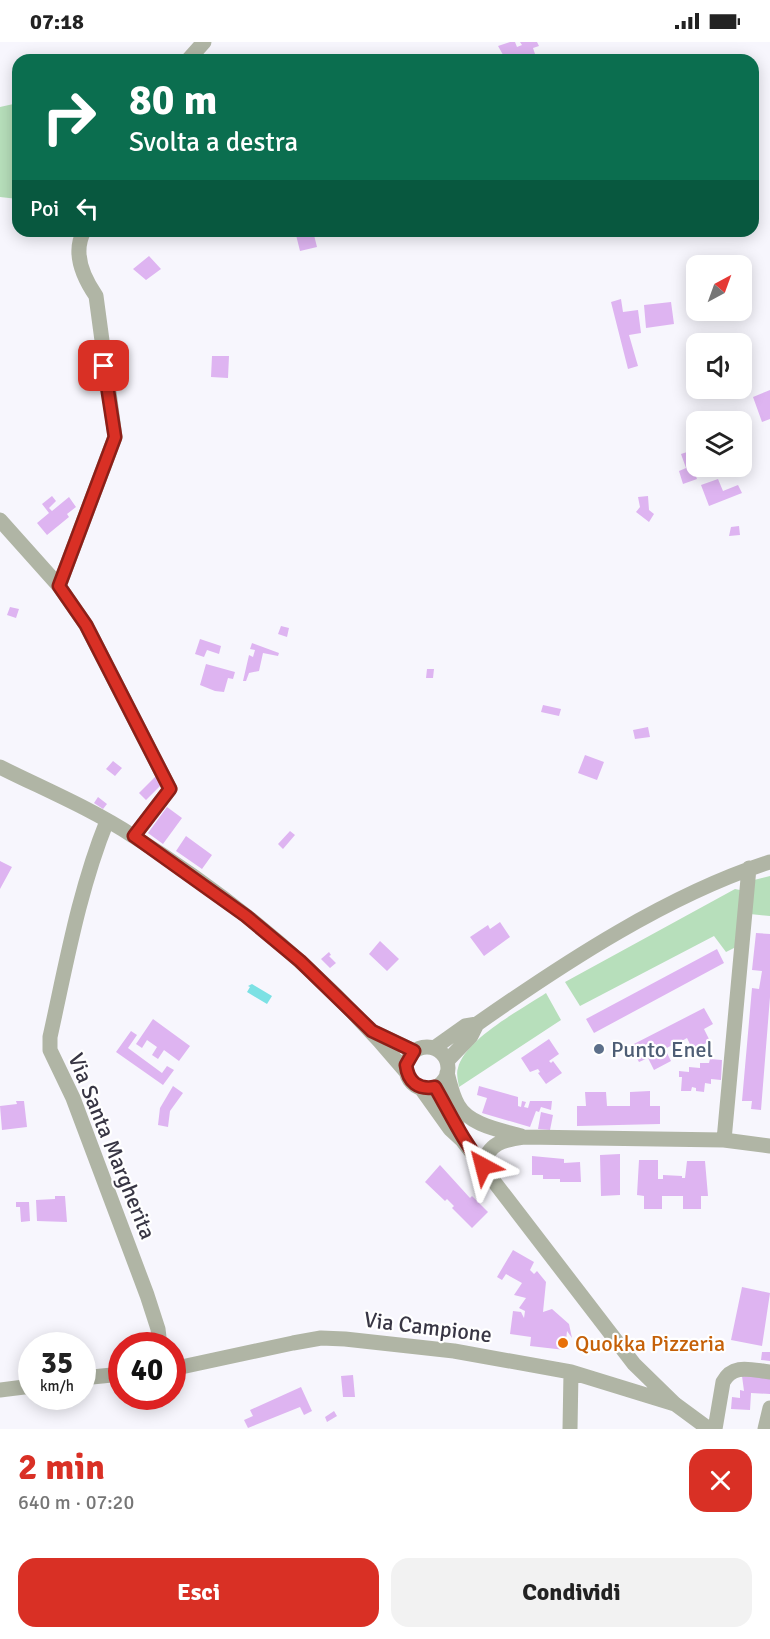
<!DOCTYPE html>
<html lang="it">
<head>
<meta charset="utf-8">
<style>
  :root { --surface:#fff; --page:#f2f2f2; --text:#222; --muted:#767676; --accent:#d93025 }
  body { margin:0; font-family:Signika,sans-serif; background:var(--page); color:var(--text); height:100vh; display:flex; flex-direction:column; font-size:22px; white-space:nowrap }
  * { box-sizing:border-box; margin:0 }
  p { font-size:20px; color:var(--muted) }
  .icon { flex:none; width:33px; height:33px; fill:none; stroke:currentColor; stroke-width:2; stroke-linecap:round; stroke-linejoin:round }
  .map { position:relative; height:1387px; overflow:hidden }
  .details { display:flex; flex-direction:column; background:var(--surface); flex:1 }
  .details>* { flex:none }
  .guide { position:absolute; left:12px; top:12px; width:747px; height:183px; border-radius:18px; box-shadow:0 3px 15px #0003; background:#0b6e4f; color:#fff; overflow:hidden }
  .needle { width:39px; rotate:41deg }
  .controls { position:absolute; left:686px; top:213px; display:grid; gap:12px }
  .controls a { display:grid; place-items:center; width:66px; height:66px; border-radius:12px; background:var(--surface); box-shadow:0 3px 15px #0003; font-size:30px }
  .speed { position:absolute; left:18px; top:1290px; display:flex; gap:12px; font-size:30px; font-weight:700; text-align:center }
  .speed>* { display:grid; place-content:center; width:78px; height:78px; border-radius:50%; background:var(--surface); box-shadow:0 3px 15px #0003; line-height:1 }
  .speed small { font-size:15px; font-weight:400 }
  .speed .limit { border:9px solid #d22; background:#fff; color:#111 }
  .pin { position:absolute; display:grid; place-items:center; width:51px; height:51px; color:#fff; margin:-26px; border-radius:12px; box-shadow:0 3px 9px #0006 }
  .me { position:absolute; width:66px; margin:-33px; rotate:322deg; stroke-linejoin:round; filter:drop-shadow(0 0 4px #0008) }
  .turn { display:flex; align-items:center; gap:21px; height:126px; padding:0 18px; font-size:27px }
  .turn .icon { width:78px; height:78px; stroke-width:2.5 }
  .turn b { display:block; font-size:42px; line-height:51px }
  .then { display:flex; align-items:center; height:57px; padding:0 18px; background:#0003; gap:12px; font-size:22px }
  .round { display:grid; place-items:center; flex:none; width:63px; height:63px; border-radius:18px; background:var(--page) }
  .overview { display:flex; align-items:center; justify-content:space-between; height:102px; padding:0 18px }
  h1 { font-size:36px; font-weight:800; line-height:45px; color:var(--accent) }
  .primary-button { display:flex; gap:12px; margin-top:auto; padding:12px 18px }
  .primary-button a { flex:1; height:69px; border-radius:18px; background:var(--accent); color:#fff; font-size:24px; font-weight:800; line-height:69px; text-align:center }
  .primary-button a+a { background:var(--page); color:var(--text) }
  .status { display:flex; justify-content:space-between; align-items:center; height:42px; padding:0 30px; background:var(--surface); direction:ltr }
  .status svg { height:16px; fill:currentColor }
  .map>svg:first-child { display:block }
  .green { fill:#b7dfbb }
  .water { fill:#7ce1e4 }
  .building { fill:#deb4f1 }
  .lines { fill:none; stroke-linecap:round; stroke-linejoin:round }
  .minor { stroke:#b0b5a5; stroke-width:15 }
  .route-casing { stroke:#8d1f18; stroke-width:15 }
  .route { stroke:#d93025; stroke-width:10 }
  .service-dot { fill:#5c6f8a; stroke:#fff; stroke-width:2 }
  .food-dot { fill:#e8710a; stroke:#fff; stroke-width:2 }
  .labels { text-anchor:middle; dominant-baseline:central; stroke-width:4.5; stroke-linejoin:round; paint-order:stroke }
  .service-label { font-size:22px; fill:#4e5e75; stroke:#fff; text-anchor:start }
  .street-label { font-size:22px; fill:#383644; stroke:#fff }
  .food-label { font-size:22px; fill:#c56008; stroke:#fff; text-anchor:start }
</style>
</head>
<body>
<div class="status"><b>07:18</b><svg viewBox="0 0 49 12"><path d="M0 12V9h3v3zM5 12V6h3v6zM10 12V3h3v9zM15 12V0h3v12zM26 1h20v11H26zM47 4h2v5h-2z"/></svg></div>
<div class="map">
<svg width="770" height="1387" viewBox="0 0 770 1387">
  <rect width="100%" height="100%" fill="#f7f6fd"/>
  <path class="green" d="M18,61V157L0,155V65Z
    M770,834V874L750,872L754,838Z
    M735,847L740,848L736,905L726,910L714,894L580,964L565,940Z
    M546,951L561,978L459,1045C458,1039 456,1031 458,1026C465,997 522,967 546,951Z"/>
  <path class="water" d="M252,942L272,954L267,962L247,950L250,945L248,944Z"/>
  <path class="building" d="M510,0H515L517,5L522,3L520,0H537L539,4L533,6L537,18H506L498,4Z
    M295,189H313L317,205L300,209Z
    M149,214L161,227L146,238L133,227Z
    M621,257L623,270L638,268L641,291L629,293L638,324L628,327L611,260Z
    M671,260L674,282L646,286L644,263Z
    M212,314H229L228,336L211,335Z
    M770,348V377L762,380L753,355Z
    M696,407V417L690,419L697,437L683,442L679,429L686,426L681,412Z
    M718,437L723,449L738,443L742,451L709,464L701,443Z
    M52,454L56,459L49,466L52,469L69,455L76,465L67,472L69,475L47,493L37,481L49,471L42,462Z
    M648,454L649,468L654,472L649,480L636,470L640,465L638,455Z
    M739,484L740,493L729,494L731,485Z
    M10,565L19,567L16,576L7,573Z
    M281,584L289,586L287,595L278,592Z
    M200,597L221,604L219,612L207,608L204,615L195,612Z
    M252,601L279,611L278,614L263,611L259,629L249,631L246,639H243L249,613L253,615L255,608L250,607Z
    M206,622L235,630L233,637L228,636L224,650L215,649L200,643Z
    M427,627H434L433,636H426Z
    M543,663L561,667L559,674L541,670Z
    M648,685L650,695L635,697L633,688Z
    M585,713L604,720L597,738L578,731Z
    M113,719L122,726L115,734L106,727Z
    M156,734L161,743L146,758L139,751Z
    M98,755L107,762L103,767L94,761Z
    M167,765L182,776L163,802L148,791Z
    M290,789L295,793L283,807L278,802Z
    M186,794L212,813L202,827L176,809Z
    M0,819L12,825L0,847Z
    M500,880L510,895L484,914L470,895L488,883L490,887Z
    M756,891L770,892V955L761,1068L751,1067L752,1059H742L752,946L759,947L762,929L752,928Z
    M380,899L399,917L387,929L369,912Z
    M717,907L724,921L594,991L586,977Z
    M329,910L331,913L329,914L336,921L330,926L321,917Z
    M704,966L713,982L704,987L710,999L693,1008L687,996L678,1001L676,998L673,999L674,1002L665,1007L671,1019L654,1028L648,1016L639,1020L630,1004Z
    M153,977L190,1004L179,1019L164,1008L158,1017L152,1013L157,1005L147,998L142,1006L136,1002Z
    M131,989L137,993L128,1006L162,1031L167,1024L174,1028L163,1043L116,1010Z
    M549,997L559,1012L549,1019L551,1021L553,1019L562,1031L546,1042L538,1031L540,1030L538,1027L530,1030L521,1016Z
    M710,1017L722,1018L721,1038L711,1037V1042L705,1041L704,1050L696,1049V1046L692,1045L691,1049H681L682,1035H679V1029L689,1030V1025L700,1026V1021H709Z
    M173,1044L183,1051L170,1069L168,1085L158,1083L160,1066Z
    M479,1044L518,1055V1064L521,1065L522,1059L526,1060L524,1065L528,1066L530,1059H552L551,1068L541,1065L539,1070L536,1069L530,1085L482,1071L487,1056L477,1053Z
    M650,1049V1064H660V1082L577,1084V1064H586L585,1050H606L607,1064H630V1050Z
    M16,1059H24L27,1085L2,1088L0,1064L17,1062Z
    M541,1070L553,1073L550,1088L538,1087Z
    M620,1112V1153L601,1154L600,1113Z
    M532,1114L564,1117V1121L580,1120L581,1140H560V1137H543V1133H532Z
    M639,1118H658V1137H663V1133L682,1134V1136H685L687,1119H705L708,1154H701V1167H683V1154H662V1167H644V1154L637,1153Z
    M440,1123L470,1156L472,1154L488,1170L472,1186L452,1166L454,1164L447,1157L445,1159L425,1140Z
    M55,1154H65L67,1180L37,1179L36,1158L55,1157Z
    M16,1160H29L30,1179L21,1180L20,1165H16Z
    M513,1208L534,1220L530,1228L534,1232L537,1229L546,1240L543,1270L552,1267L569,1282L572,1296L567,1289L565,1308L530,1304L531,1295L510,1292L513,1269L521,1270L524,1276L525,1269L519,1266L526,1256L514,1253L522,1241L506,1232L502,1238L497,1235Z
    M742,1245L770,1251L762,1304L731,1298Z
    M762,1310H770V1319L761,1318Z
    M353,1333L355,1355H343L341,1334Z
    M742,1334L770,1335V1352L751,1351L750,1368L731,1367L732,1355L740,1356V1348L744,1349Z
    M301,1345L312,1369L304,1373L300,1365L248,1386L244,1378L253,1374L250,1368Z
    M334,1369L337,1374L327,1380L325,1375Z"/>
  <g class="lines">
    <path class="minor" d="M188,18L204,0
      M84,189C72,211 83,235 96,254L115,395L59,544L86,583L170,747L134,794
      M0,478L59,544
      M0,725C44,747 92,767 133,794C236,858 330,938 407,1031
      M107,779C79,848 66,923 50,995V1008L73,1056L147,1253L158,1287L160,1304
      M376,991L414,1009
      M406 1026a21 21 0 1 1 42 0a21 21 0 1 1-42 0Z
      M434,1006L465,984L477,982C564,921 669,852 770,820
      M447,1019L471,994L477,982
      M447,1031C450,1041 452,1053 458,1063C469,1083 501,1088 521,1094
      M420,1045L450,1087L462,1098L634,1322L675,1362L709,1387
      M435,1045L457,1083
      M724,1098L749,826
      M483,1124C488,1101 503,1098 524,1095L724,1098L770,1104
      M172,1327L293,1301L321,1296L345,1297L454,1309L571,1330L675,1362
      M82,1336L122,1332
      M0,1348L32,1344
      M570,1387L571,1330
      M715,1387L723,1340C733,1321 751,1328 770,1330
      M765,1387L770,1366"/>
  </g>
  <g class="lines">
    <g class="route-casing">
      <path id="route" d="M104,324L115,395L59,544L86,583L170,747L134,794L246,874L300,919L372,989L414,1009L406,1023C408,1040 418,1048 435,1045C451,1073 463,1099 483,1124"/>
    </g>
    <use href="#route" class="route"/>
  </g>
  <circle class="service-dot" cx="599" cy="1007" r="6"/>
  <circle class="food-dot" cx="563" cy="1301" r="6"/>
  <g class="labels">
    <g class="service-label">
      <text x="611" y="1007">Punto Enel</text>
    </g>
    <g class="street-label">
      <text transform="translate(112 1104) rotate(68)">Via Santa Margherita</text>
      <text transform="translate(428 1285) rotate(7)">Via Campione</text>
    </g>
    <g class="food-label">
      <text x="575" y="1301">Quokka Pizzeria</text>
    </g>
  </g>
</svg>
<div class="controls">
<a><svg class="needle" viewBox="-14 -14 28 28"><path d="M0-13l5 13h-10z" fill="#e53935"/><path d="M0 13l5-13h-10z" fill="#767676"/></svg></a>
<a><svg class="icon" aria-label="sound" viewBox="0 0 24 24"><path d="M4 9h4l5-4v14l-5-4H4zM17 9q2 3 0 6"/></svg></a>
<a><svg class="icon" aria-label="layers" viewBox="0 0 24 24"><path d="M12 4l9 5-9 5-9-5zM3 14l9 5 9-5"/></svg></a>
</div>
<div class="speed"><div>35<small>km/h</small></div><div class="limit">40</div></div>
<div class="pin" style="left:104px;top:324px;background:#d93025"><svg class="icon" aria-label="arrive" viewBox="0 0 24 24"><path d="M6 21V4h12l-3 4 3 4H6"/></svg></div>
<svg class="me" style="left:483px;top:1124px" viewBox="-20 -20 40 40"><path d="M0-17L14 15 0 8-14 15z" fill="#d93025" stroke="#fff" stroke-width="4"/></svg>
<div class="guide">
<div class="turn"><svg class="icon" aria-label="right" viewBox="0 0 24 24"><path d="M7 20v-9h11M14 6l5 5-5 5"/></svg><div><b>80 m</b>Svolta a destra</div></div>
<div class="then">Poi<svg class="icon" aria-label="left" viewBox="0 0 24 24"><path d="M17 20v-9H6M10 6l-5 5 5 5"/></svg></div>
</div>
</div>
<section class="details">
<div class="overview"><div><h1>2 min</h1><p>640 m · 07:20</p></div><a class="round" style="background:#d93025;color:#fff"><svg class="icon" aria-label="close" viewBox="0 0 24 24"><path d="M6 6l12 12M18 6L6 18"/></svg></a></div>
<div class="primary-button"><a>Esci</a><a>Condividi</a></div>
</section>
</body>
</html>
